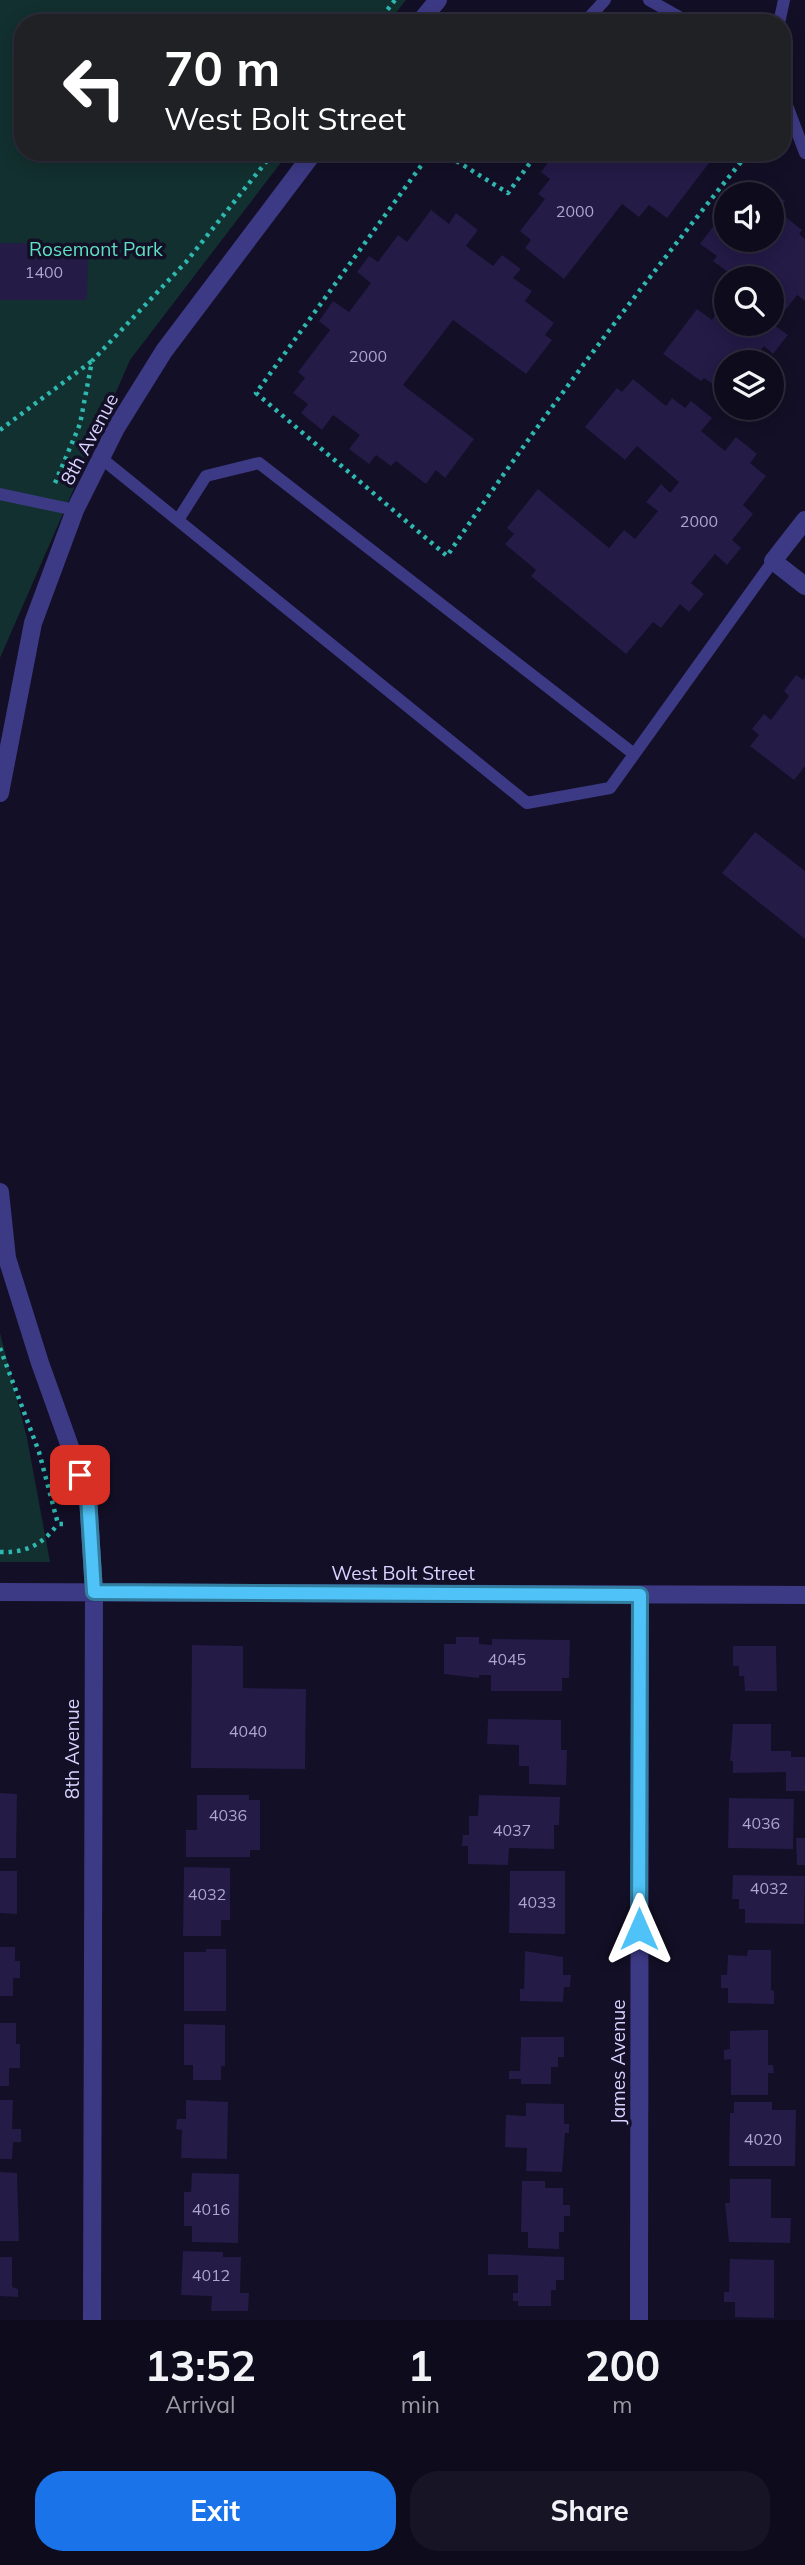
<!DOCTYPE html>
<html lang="en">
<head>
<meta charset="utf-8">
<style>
  :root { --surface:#0e0b1c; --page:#171425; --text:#f1f3f6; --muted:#9b9ba3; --line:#2e2b3b; --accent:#1a73e8 }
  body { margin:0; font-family:Mulish,sans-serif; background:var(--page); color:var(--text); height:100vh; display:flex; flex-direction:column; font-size:26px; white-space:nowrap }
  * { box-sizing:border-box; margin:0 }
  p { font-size:23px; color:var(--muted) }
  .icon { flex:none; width:38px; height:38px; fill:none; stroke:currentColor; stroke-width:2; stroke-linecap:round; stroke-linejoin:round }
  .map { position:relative; height:2320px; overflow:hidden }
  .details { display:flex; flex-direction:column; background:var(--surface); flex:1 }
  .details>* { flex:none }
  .hud { position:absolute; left:14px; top:14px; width:777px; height:147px; border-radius:28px; box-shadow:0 4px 18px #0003,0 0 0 2px var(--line); background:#202124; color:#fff; overflow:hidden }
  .tools { position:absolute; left:714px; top:182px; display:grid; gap:14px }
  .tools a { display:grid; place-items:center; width:70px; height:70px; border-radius:50%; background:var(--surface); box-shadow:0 4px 18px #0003,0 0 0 2px var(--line); font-size:35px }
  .pin { position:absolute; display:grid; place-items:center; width:60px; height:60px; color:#fff; margin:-30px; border-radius:14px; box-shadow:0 4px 10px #0006 }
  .me { position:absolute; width:77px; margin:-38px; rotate:0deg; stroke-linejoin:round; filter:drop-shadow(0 0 5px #0008) }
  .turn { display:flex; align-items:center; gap:24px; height:147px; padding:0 35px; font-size:32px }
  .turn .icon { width:91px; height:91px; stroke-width:2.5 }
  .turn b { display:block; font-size:49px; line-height:60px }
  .eta { display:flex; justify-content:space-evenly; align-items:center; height:119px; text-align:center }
  .eta b { font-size:42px; font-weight:700; line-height:49px }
  .primary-button { display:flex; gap:14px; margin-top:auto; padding:14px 35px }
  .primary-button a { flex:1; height:80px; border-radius:28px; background:var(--accent); color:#fff; font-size:28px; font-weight:700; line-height:80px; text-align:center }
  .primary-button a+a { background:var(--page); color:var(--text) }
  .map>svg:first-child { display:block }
  .green { fill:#12302f }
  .building { fill:#241b47 }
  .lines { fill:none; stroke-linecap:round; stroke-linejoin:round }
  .path { stroke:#2fb8b0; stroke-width:4.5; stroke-dasharray:3.5 5; stroke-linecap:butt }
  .service { stroke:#3d3a85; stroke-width:12 }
  .minor { stroke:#3d3a85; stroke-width:18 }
  .route-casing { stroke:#337fa1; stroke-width:18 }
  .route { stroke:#4fc3f7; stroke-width:12 }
  .labels { text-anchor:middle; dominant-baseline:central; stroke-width:7; stroke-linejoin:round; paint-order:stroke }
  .number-label { font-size:16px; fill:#aca6d1 }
  .park-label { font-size:19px; fill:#5fe0c0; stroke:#130f26 }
  .street-label { font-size:19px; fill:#d9d4ff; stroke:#130f26 }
</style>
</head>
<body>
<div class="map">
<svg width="805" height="2320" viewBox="0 0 805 2320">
  <rect width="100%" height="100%" fill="#130f26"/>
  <path class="green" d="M0,0H406L388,23H23V152H289L130,360L0,658Z
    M0,1333L27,1438L50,1562H0Z"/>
  <path class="building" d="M556,152L569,161L576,152H695L709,163L667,218L649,205L639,217L622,204L564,279L525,248L531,240L520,231L545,199L538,194L550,179L541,172Z
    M767,187L785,201L778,211L802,230L799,234L805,239V301L797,295L774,325L788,335L773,354L764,346L754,360L743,353L735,362H726V374L717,387L704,378L701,381L663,354L697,309L712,320L726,301V324H772V278H736L713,261L717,256L700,244L726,209V240H772V194H762Z
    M431,210L449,224L456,213L478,230L466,246L493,266L502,255L521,269L513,278L532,291L525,301L554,323L545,335L552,340L526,374L453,320L403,385L474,439L445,478L436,470L426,484L396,461L391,466L376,455L369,464L349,449L360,435L333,415L322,430L301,413L308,404L293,393L305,378L298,372L330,330L319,321L333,301L349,312L371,283L357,272L369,256L378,262L398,235L407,242Z
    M0,243L88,244L87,300H0Z
    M633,379L666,406L672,398L685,408L691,401L712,418L701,431L725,451L736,437L757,454L750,463L766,476L743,505L753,514L732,540L741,548L727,565L715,554L691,583L704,594L689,612L680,604L661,628L653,622L626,654L531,576L536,570L505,544L514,534L507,528L538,489L609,548L624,530L635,539L658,511L646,502L661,484L670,493L679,482L637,446L625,460L585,427L617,388L622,392Z
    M796,675L803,680L805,677V766L794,780L750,746L759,735L752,729L764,714L771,720L789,696L784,691Z
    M755,832L805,871V939L722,873Z
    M456,1637H479V1644L492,1645V1639L570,1640L569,1678H562V1691H491V1675H479V1678L444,1674V1644H456Z
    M192,1645L243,1646V1688L306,1689L305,1769L191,1768Z
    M733,1646H776L777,1691H745L744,1676H739V1666H733Z
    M488,1719L561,1720V1750H567L566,1785L529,1784V1766H519V1745L487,1744Z
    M733,1724H771V1751H791V1757H805V1791H786V1772L733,1773V1761H730Z
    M0,1793L17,1794L16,1858H0Z
    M197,1795H249V1800H260V1850H250V1857H186V1830H197Z
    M479,1795L560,1797L559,1825H554V1849L509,1848L508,1865L468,1864V1846H462L463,1835H469V1816H478Z
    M729,1798L794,1799L793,1849L728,1848Z
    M796,1838H805V1865H797Z
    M184,1867L230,1868V1920H221V1936H183Z
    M0,1871H17V1914L0,1913Z
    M510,1871H565V1934L509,1933Z
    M733,1875L805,1876L804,1924L745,1923V1909H739V1899H732Z
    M0,1947H15V1961H20V1978H13V1996H0Z
    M206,1949H226V2011H184V1952H206Z
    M748,1950H771V1990L774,1991V2004L728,2003V1988H721V1975H727L728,1955L747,1956Z
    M525,1951L563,1957V1975H571L570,1987H564L563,2002L520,2001V1989H524Z
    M0,2023H16V2044H20V2068H9V2086H0Z
    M184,2024L225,2025V2066H221V2080H193V2065H184Z
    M768,2030V2065H773L774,2073H768V2095H731V2059L724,2060V2050L730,2049V2031Z
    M521,2037H564V2057H558V2067H551V2084H521V2079H509V2071H520Z
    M0,2100H13L12,2129H21V2142H13L12,2159H0Z
    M186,2100L228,2102L227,2159L181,2158L182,2130L176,2129L177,2119H186Z
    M734,2102H772V2110H796L795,2166H729L730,2113H734Z
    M526,2103L564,2104V2124H569V2133H565L562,2172L526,2171L527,2148L505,2147L506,2115L526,2116Z
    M0,2172L17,2173L19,2241H0Z
    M192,2173L239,2174L238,2243L192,2242V2226H184V2192H191Z
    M730,2179H771V2218H791L790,2243L729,2242L725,2203H730Z
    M522,2181H545V2188H563V2205H570V2216H564V2232H559V2249L528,2248V2232H521Z
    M183,2251L223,2252V2257H241L240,2293H249L248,2311H211L212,2296L181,2295Z
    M488,2254L564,2257V2280H556V2290H551V2306H518V2301H513V2293H518V2275H488Z
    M0,2257H12V2287L18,2289V2297L0,2296Z
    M730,2259L774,2260V2318L735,2317V2302H724V2292H729Z"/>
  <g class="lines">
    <path class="path" d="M377,23L395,0
      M431,152L256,393L447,556C540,419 640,287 745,157
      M442,152L508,193L538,152
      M742,152L745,157L749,152
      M0,430L92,361
      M55,483L80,424L92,361L186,262L274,152
      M0,1348L39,1452L58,1524H64
      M0,1552C26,1553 42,1545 58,1524"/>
    <path class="service" d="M649,0L690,23
      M584,23L605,0
      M779,23L784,0
      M782,92L805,153
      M101,458L527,803L610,788L773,561
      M0,494L75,510
      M178,520L206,476L259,463L634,754"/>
    <path class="minor" d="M419,23L438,0
      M805,520L773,561L805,586
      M0,793L33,623L75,510L116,428L164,351L314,152
      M0,1192L7,1258L40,1363L88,1497L94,1592L92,2320
      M0,1592L805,1595
      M639,2320L640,1595"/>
  </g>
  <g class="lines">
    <g class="route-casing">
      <path id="route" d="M80,1475L88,1497L94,1592L640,1595L639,1929"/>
    </g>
    <use href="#route" class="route"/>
  </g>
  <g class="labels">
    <g class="number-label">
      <text x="575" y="211">2000</text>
      <text x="44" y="272">1400</text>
      <text x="368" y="356">2000</text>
      <text x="699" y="521">2000</text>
      <text x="507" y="1659">4045</text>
      <text x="248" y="1731">4040</text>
      <text x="228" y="1815">4036</text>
      <text x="761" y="1823">4036</text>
      <text x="512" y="1830">4037</text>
      <text x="769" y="1888">4032</text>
      <text x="207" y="1894">4032</text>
      <text x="537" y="1902">4033</text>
      <text x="763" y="2139">4020</text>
      <text x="211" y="2209">4016</text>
      <text x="211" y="2275">4012</text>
    </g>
    <g class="park-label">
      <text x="96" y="249">Rosemont Park</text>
    </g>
    <g class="street-label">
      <text transform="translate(89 439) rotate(-62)">8th Avenue</text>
      <text x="403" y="1573">West Bolt Street</text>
      <text transform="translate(72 1749) rotate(-90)">8th Avenue</text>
      <text transform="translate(618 2062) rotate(-90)">James Avenue</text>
    </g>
  </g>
</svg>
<div class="tools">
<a><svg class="icon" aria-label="sound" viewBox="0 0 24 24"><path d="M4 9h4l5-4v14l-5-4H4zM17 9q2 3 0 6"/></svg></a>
<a><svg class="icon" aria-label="search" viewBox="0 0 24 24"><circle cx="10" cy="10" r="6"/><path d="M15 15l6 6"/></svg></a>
<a><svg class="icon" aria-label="layers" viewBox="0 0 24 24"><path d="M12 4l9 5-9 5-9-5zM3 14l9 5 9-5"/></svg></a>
</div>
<div class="pin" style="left:80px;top:1475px;background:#d93025"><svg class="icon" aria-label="arrive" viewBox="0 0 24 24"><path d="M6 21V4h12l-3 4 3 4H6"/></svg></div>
<svg class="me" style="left:639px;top:1929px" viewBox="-20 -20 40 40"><path d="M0-17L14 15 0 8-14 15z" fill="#4fc3f7" stroke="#fff" stroke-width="4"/></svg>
<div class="hud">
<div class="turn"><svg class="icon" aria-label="left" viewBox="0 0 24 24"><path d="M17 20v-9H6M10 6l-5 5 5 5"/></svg><div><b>70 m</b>West Bolt Street</div></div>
</div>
</div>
<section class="details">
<div class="eta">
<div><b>13:52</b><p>Arrival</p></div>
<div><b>1</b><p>min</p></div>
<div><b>200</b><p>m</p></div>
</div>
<div class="primary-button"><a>Exit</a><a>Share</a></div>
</section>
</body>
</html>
